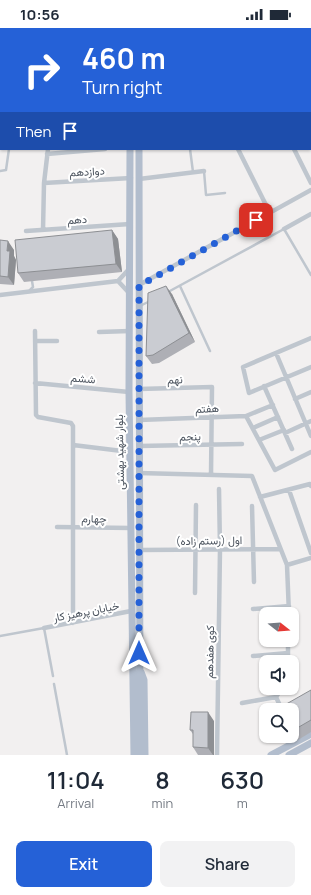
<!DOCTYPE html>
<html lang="en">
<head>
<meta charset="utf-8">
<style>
  :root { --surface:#fff; --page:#f2f2f3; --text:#1f2937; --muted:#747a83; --accent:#2561d7 }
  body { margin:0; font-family:Manrope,Vazirmatn,sans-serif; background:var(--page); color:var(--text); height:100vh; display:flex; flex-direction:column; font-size:15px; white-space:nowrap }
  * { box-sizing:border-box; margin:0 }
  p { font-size:13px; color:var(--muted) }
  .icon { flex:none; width:22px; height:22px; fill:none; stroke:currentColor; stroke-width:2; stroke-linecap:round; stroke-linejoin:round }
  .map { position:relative; height:727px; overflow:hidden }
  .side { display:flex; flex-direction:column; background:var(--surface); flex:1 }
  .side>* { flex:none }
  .banner { position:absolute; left:0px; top:0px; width:311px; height:122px; box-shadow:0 1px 3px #0004; background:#2561d7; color:#fff; overflow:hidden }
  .needle { width:26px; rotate:107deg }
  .buttons { position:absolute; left:259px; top:579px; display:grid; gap:8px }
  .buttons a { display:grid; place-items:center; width:40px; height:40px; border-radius:8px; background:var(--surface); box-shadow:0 1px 3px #0004; font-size:20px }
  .pin { position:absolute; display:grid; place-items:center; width:34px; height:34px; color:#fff; margin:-17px; border-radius:8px; box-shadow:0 2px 6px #0006 }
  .me { position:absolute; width:44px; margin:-22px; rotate:0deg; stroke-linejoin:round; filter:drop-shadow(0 0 3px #0008) }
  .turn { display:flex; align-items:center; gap:14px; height:84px; padding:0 16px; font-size:18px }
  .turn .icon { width:52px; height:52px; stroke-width:2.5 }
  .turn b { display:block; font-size:28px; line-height:34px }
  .then { display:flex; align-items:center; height:38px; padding:0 16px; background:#0003; gap:8px; font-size:15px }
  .eta { display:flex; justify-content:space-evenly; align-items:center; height:68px; text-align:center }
  .eta b { font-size:24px; font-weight:600; line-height:28px }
  .primary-button { display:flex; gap:8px; margin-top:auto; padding:8px 16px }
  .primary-button a { flex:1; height:46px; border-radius:8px; background:var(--accent); color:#fff; font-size:16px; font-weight:600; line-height:46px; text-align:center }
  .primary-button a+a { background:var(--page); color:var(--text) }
  .status { display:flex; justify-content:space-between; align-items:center; height:28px; padding:0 20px; background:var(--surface); direction:ltr }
  .status svg { height:11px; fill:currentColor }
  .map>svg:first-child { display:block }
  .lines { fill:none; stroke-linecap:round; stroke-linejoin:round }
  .lane { stroke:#bfc6ce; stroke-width:2.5 }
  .street { stroke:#bfc6ce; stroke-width:4.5 }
  .secondary { stroke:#c2c9d5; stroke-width:6 }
  .primary { stroke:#b2bdcd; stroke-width:7 }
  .wall { fill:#aeafb5 }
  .shaded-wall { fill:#8d8f93 }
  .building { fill:#caccd2; stroke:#8d8f93 }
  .route { stroke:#2561d7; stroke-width:7; stroke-dasharray:0 12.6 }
  .labels { text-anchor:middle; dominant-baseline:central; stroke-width:4; stroke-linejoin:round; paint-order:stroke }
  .street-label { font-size:11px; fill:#49515c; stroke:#fff }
</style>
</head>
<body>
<div class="status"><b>10:56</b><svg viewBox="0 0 49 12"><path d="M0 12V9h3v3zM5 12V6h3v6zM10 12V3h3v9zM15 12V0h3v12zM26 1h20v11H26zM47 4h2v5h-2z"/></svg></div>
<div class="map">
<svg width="311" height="727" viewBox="0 0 311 727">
  <rect width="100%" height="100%" fill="#f2f0f0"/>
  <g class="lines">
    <path class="lane" d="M240,0V1
      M190,121L193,144
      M0,143L6,142L9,121
      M204,143L206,167L225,165
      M180,258L210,323
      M30,262L33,259L32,253
      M168,264L284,201L311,247
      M140,278L150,273
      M0,608L44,600L53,648
      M54,656L67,727"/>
    <path class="street" d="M271,0V1
      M310,66H311
      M238,121L270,185
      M294,121L311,155
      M47,126L105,121
      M139,151L204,143
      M44,155L131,150
      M284,201L311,186
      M43,202L44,155L48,121
      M26,203L130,196
      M139,257L311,162
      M130,266L118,253L130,240
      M0,267L118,253
      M35,303L36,387L38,389L71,395L73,398V595
      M99,304L130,303
      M311,310L243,339L249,365L311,339
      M35,313H57
      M276,325L311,408
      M35,355L129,364
      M264,358L292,421
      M139,361L212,359L211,447
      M295,371L311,364
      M246,388L275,442L311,424
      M139,392L246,388L273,377
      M253,400L278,389
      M285,405L311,393
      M259,412L284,402
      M73,417L122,423
      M139,418L242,416
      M139,445L252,448L287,537L289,586
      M289,462L311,525
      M260,469L310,456L311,458
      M252,478L254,554
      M57,499L131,500
      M139,522L280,521
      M287,537L311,530
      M195,565L196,477
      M253,581L289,578
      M44,600L131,583
      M253,628L288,625
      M288,634V612
      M242,675L276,669
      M282,682L276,669L282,660
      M292,705L296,714
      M217,727L220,521L219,461"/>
    <path class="secondary" d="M3,1L4,0
      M0,54L1,39"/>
    <path class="primary" d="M130,0V1
      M139,1V0
      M130,121L129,364L134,727
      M139,121L140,727
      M141,644L144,652L145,727
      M271,727L311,706
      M289,727L311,715"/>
  </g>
  <path class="wall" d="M278,0H311V1L310,2V1H278Z
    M112,202L118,211L122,244L24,254L18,245Z
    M0,212L14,222V228L16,232L14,257L0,256Z
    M172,266L195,314L159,335L152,336L146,328Z
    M311,662V704L298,712L292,704V682Z
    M214,693V727H198L193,719V706L190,702Z"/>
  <path class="shaded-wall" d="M112,202L118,211L122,244L116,236Z
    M8,213L14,222V228L16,232L14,257L8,249L7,223Z
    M166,258L172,266L195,314L189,305Z
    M208,684L214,693V727H213L208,720Z"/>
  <path class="building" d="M23,0H35L41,1H23Z
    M278,0H297L295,1H278Z
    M112,202L116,236L18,245L15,212Z
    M0,212L8,213L7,223H10L8,249L0,248Z
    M166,258L189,305L153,327L146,328L148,265Z
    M311,662V692L292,703V682H282L281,679Z
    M191,684H208V720L193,719V702H190Z"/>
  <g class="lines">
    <path class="route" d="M139,625V258L256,192"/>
  </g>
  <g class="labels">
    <g class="street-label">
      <text transform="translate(87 143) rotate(-3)">دوازدهم</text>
      <text transform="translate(77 191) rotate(-4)">دهم</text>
      <text transform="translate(83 350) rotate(5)">ششم</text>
      <text transform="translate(175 351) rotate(-2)">نهم</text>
      <text transform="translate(207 380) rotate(-2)">هفتم</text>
      <text transform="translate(190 408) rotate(-1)">پنجم</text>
      <text transform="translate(119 424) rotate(-91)">بلوار شهید بهشتی</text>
      <text transform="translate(94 490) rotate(1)">چهارم</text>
      <text transform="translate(209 512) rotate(-1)">اول (رستم زاده)</text>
      <text transform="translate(86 583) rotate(-11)">خیابان پرهیز کار</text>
      <text transform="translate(209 624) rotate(-89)">کوی هفدهم</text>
    </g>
  </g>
</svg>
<div class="buttons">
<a><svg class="needle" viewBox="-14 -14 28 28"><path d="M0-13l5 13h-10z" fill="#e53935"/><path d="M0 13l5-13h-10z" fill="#747a83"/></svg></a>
<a><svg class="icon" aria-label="sound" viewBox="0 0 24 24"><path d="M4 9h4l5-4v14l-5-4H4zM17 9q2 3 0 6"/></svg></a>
<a><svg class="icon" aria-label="search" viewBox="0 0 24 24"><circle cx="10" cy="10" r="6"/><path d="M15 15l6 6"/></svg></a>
</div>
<div class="pin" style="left:256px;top:192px;background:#d93025"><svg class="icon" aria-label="arrive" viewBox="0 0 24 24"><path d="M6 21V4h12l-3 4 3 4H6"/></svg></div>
<svg class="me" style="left:139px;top:625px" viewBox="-20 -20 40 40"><path d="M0-17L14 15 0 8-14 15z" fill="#2561d7" stroke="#fff" stroke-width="4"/></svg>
<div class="banner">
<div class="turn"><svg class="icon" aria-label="right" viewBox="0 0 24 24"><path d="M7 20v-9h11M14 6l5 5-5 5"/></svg><div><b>460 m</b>Turn right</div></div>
<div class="then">Then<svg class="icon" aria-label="arrive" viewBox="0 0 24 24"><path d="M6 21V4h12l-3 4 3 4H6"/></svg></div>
</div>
</div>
<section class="side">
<div class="eta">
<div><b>11:04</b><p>Arrival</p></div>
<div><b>8</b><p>min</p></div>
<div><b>630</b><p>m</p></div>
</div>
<div class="primary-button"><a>Exit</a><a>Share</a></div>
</section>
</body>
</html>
